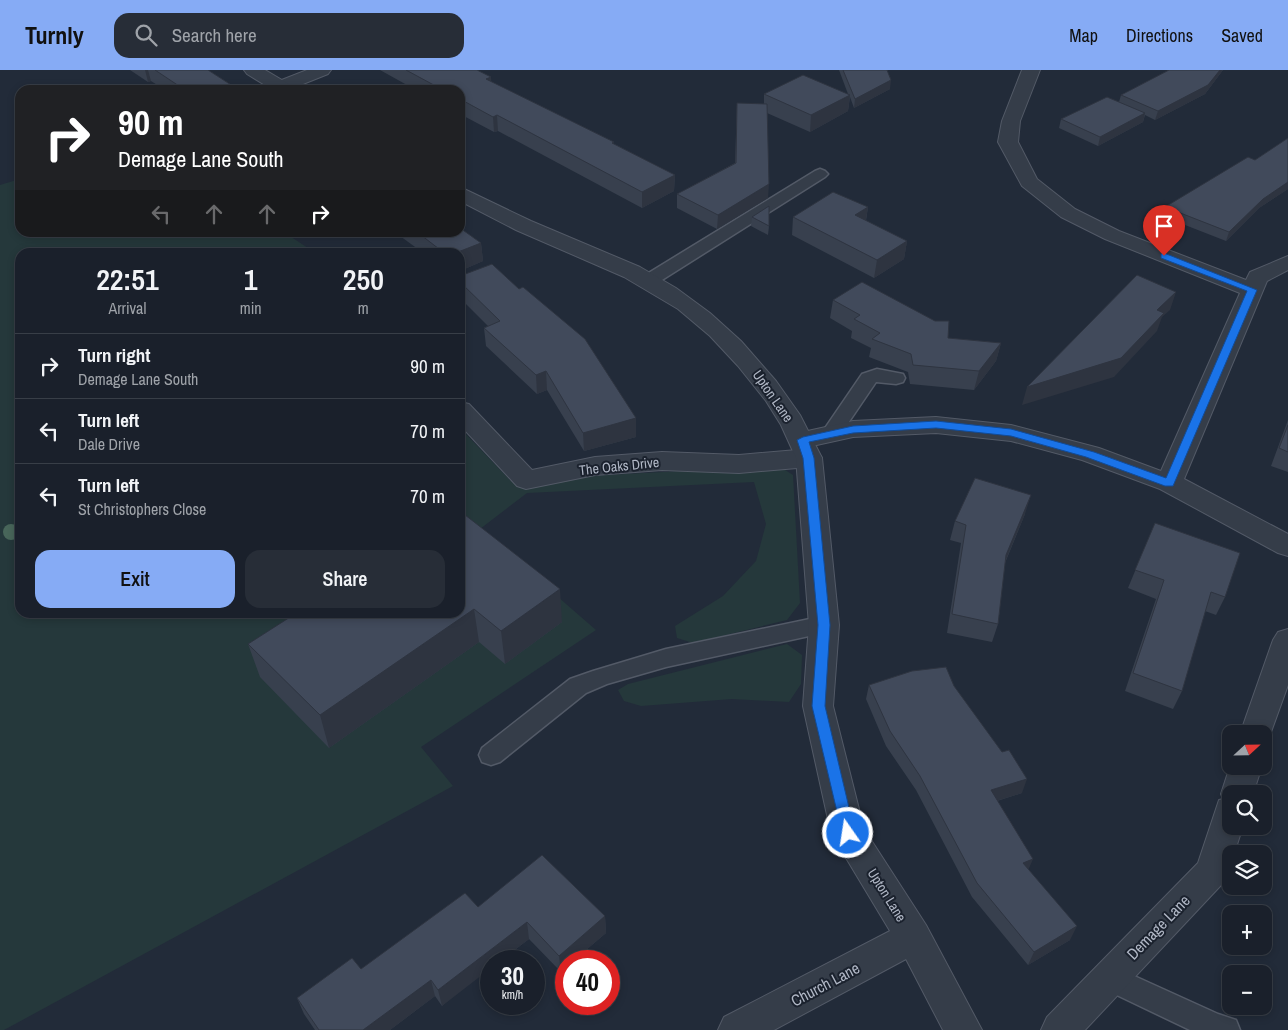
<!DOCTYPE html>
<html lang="en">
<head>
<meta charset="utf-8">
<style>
  :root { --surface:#1a202b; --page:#272d37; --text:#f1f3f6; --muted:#9fa3a9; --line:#383e47; --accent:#86abf5 }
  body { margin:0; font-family:"Archivo Narrow",sans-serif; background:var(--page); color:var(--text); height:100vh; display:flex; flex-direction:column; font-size:19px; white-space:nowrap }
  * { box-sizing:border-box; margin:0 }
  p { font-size:16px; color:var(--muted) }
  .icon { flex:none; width:28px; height:28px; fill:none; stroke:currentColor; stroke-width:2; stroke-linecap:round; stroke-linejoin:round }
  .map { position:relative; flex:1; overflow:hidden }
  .panel { position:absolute; left:15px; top:178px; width:450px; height:370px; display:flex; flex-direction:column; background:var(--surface); border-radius:15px; box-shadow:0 2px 8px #0003,0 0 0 1px var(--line) }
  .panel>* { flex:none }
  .hud { position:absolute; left:15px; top:15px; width:450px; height:152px; border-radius:15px; box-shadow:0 2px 8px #0003,0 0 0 1px var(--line); background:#202124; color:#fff; overflow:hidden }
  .needle { width:32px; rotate:68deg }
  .controls { position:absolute; left:1222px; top:655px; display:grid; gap:10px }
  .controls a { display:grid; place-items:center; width:50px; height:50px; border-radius:10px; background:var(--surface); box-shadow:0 2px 8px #0003,0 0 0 1px var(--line); font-size:25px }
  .speed { position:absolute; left:480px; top:880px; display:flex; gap:10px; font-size:25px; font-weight:700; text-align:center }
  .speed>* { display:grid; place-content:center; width:65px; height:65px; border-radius:50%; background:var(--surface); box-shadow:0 2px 8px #0003,0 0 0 1px var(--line); line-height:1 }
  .speed small { font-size:12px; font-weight:400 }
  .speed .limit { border:8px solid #d22; background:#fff; color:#111 }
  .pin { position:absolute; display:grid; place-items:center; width:42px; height:42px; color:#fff; margin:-51px -21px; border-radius:50% 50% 50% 0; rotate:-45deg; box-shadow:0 0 5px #0007 }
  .pin .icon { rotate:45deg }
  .me { position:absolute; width:55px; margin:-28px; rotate:347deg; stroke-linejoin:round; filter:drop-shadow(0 0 4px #0008) }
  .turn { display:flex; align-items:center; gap:18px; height:105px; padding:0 20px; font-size:22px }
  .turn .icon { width:65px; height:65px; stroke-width:2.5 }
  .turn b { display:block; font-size:35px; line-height:42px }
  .lanes { display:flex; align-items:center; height:48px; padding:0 20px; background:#0003; justify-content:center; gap:25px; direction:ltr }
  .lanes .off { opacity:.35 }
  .eta { display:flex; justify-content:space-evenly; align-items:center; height:85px; text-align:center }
  .eta b { font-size:30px; font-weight:600; line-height:35px }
  .primary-button { display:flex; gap:10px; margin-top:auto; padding:10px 20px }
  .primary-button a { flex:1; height:58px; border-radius:15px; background:var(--accent); color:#111; font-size:20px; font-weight:600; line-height:58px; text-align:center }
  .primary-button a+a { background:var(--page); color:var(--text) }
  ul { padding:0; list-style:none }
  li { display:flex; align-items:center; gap:15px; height:65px; padding:0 20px; border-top:1px solid var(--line) }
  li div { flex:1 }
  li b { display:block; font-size:19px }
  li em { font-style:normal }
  header { display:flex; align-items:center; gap:30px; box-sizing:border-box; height:70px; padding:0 25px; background:var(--accent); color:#111 }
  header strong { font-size:24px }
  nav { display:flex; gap:28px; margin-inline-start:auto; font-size:18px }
  .search { width:350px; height:45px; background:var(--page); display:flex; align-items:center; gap:12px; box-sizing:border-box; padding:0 18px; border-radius:15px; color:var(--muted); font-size:19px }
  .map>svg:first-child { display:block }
  .green { fill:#25383b }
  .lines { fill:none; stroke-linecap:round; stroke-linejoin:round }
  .service-casing { stroke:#535a67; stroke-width:3 }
  .minor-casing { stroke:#535a67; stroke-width:2 }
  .tertiary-casing { stroke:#535a67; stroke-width:2 }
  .service { fill:#353d49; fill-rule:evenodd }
  .minor { fill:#353d49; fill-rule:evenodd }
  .tertiary { fill:#353d49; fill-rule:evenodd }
  .tree { fill:#48665a }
  .wall { fill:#38404e }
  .shaded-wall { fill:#2e3440 }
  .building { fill:#414a5b; stroke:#2e3440 }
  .route { fill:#1a73e8; stroke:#114b97 }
  .labels { text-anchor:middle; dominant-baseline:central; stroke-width:4; stroke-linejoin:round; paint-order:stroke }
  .street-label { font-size:14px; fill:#b0b7c5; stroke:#1b222e }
  .near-street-label { font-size:16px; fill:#b0b7c5; stroke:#1b222e }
</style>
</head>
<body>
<header>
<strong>Turnly</strong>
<div class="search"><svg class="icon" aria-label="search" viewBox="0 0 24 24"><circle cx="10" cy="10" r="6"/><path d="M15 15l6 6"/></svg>Search here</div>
<nav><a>Map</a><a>Directions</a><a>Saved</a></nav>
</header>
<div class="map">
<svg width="1288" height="960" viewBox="0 0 1288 960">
  <rect width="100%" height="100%" fill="#222b39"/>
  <path class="green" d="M20,109V162L285,163L314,182H20V542H460V358L510,410L779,396L793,405L800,533L787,550L693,573L677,568L675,556L723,526L756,491L766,454L754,412L527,423L480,459L596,560L421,677L453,716L4,960H0V115Z
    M787,574L802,585L801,614L789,632L732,629L641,636L624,631L618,620L628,614Z"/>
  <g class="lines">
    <g class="service-casing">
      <path id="service" d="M820,99L825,101L828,104L825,107L654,215H642L640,211L642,207L815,101Z
        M877,299L903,304L905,308L903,312L896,314L876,312L838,368L831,370L824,368L821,364L862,304Z
        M824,546L832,549L835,555L832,561L666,597L607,614L586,623L500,692L491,695L482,692L479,685L482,678L570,609L593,601L666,579Z
        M1110,895L1218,944L1236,950L1240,960H1190L1100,917L1096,908L1100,899Z"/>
    </g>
    <g class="minor-casing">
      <path id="minor" d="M307,0H331L328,4L288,20H273L271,17L274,13Z
        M1022,0H1040L1020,51L1018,72L1037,109L1075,139L1119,161L1246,210L1250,202L1288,186V200L1267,211L1184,409L1288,464V486L1278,483L1160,419L1082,390L1011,371L936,363L853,367L803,378L794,376L790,370L794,364L853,351L936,347L1011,355L1099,378L1161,401L1240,223L1105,169L1061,147L1022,116L998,72L1002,51Z
        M460,332L469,334L532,400L595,387L662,382L739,385L809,379L818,382L822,388L818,394L809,397L739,403L662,400L595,405L526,419L517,416L460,355Z"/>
    </g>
    <g class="tertiary-casing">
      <path id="tertiary" d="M244,0H265L292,16L295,20H273L247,4Z
        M460,117L531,151L640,197L676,218L710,243L741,271L776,311L800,345L822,388L839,555L833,636L864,759L926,855L982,960H943L906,889L774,960H718L724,947L890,861L831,763L803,636L809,555L796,388L781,355L766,331L738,296L710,266L678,239L624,207L516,160L460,131Z
        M1288,559V615L1267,673L1264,674V664H1240L1273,570L1278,562Z
        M1231,693V696H1262L1253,724H1231V756H1243L1234,784H1231V794L1224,812L1085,960H1041L1047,947L1198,793L1219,730L1223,729L1221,724Z"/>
    </g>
    <use href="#service" class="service"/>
    <use href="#minor" class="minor"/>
    <use href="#tertiary" class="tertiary"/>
  </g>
  <circle class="tree" cx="11" cy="462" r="8"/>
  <path class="wall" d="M130,0H208L239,20H165L151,11L148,12Z
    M380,0H477L491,12L675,105L674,121L642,138L498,61L494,62L460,44V20H416Z
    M839,0H887L890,19L854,38L850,27L848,41L810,62L767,43L768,128L717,159L677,138V124L735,93L737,33L764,34V24H848Z
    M1169,0H1223L1205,24L1155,50L1145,45L1143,52L1098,76L1059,58L1061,49L1119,32L1121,25Z
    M1288,68V119L1259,138L1226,171L1162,146L1165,137L1255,90Z
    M868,137L866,151L907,171L904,189L874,208L792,165L793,147Z
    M752,147L769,156L768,165L751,156Z
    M400,162H460L481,173L483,191L460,201V182H422L400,166Z
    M460,206L636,367L584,381L547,320L537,324L486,276L484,258L488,256L460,228Z
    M833,230L948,268L1001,273L996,291L974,320L910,314L908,302L869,287L871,278L851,268L852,261L830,248Z
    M1288,350V402L1271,396Z
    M460,441L562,552L505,594L479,572L329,678L260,607L248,574Z
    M1025,444L1005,493L998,554L992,572L947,563L961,473L950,470L955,451Z
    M1155,453L1225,527L1216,545L1205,541L1182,621L1173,639L1125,621L1156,529L1128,518Z
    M869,615L954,616L1022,723L997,731L1029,800L1070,870L1028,895L972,827L916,720L886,676L866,629Z
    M478,837L605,846L606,863L573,891H566L561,902L529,869L500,891H491L442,936L435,926L390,960H315L304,944L297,928L361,899Z"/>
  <path class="shaded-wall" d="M145,0H148L151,11L148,12Z
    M1220,0H1223L1205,24L1155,50L1158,41Z
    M491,7L492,23L486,9Z
    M891,10L890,19L854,38L855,29Z
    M850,25L848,41L810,62L811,45Z
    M1145,43L1143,52L1098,76L1100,67Z
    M497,45L498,61L494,62L493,47Z
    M675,105L674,121L642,138V122Z
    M1288,112V119L1259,138L1226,171L1229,162L1263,129Z
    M769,114L768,128L717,159L718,145Z
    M868,137L865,155L855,145Z
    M907,171L904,189L874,208L877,190Z
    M481,173L483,191L460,201V182H458Z
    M1176,222L1170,240L1162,247L1157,261L1114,307L1022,335L1027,317L1157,240Z
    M1001,273L996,291L974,320L979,301Z
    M546,301L547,320L537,324L536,305Z
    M636,348V367L584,381L583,363Z
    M1031,425L1025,444L1000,504L1006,485Z
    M560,519L562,552L505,594L501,561Z
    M474,539L479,572L329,678L320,645Z
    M1027,709L1022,723L986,734L991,720Z
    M1033,789L1027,803L1023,793Z
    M605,846L606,863L573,891H566V897L561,902L559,886Z
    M527,852L529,869L500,891H491V898L442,936L438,920Z
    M1077,856L1070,870L1028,895L1034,882Z
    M431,910L435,926L390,960H363Z"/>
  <path class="building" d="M155,0H208L239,20H185Z
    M406,0H477L491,7L486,9L614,72L612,73L675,105L642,122L497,45L493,47L460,29V20H443Z
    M843,0H887L891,10L855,29Z
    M1169,0H1220L1208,15L1158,41L1121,25Z
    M803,5L850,25L811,45L764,24Z
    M1107,27L1145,43L1100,67L1061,49Z
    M737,33L767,34L769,114L718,145L677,124L736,93Z
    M1288,68V112L1263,129L1229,162L1165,137L1248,87L1255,90Z
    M833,122L868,137L855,145L907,171L877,190L793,147Z
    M769,136V156L752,147Z
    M460,158L481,173L458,182H443L417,162H460Z
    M492,194L519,219L523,217L585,269L636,348L583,363L546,301L536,305L484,258L500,251L460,212V206Z
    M1137,205L1176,222L1157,240L1164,243L1121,288L1027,317Z
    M862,212L935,251H949L948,268L1001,273L979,301L913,295L911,284L872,269L880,263L854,249L860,245L833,230Z
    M1288,355V382L1279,378Z
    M975,408L1031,425L1006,485L998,554L952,544L966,455L955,451Z
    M460,441L560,519L501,561L474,539L320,645L248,574L298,542H460Z
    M1155,453L1240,483L1225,527L1211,522L1182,621L1133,603L1164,510L1135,500Z
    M946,597L954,616L1002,682L1009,680L1027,709L991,720L1033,789L1023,793L1077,856L1034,882L977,813L920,706L890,661L869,615L912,601Z
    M542,785L605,846L559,886L527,852L438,920L431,910L363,960H319L297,928L352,888L361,899L465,823L478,837Z"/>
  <path class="route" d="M1164,183L1257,220L1173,416H1165L1086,387L1011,366L936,358L853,363L809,372L814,388L830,555L825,636L855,763L853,767L848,769L843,767L812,636L818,555L803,388L797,370L803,367L853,356L936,351L1011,359L1094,382L1166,408L1247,221L1161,188V184Z"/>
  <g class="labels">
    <g class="street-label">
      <text transform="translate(773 326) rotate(55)">Upton Lane</text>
      <text transform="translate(619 396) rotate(-6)">The Oaks Drive</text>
      <text transform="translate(887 825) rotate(58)">Upton Lane</text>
    </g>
    <g class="near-street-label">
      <text transform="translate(1158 857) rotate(-46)">Demage Lane</text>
      <text transform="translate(825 914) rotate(-28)">Church Lane</text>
    </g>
  </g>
</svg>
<div class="controls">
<a><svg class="needle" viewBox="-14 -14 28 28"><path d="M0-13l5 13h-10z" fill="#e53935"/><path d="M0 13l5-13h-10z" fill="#9fa3a9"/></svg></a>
<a><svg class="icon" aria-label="search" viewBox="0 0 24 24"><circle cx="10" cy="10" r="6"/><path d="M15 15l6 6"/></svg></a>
<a><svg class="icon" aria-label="layers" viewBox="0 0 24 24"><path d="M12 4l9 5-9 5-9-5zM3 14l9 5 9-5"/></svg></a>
<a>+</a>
<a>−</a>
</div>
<div class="speed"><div>30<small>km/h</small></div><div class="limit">40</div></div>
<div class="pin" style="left:1164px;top:186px;background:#d93025"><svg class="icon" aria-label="arrive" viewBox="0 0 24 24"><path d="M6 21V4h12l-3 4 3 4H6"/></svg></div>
<svg class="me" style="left:848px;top:763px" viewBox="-20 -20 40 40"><circle r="17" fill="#1a73e8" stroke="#fff" stroke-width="3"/><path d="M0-11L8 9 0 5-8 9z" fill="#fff"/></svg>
<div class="hud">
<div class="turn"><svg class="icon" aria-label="right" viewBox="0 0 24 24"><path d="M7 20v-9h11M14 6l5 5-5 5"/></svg><div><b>90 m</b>Demage Lane South</div></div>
<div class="lanes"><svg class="icon off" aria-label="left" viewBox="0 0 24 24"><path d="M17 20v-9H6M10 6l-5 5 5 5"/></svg><svg class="icon off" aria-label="ahead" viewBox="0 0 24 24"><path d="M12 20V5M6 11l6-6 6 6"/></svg><svg class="icon off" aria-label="ahead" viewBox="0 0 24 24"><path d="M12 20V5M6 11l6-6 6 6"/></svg><svg class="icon" aria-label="right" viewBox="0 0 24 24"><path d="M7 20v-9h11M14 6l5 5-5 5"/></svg></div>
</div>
<section class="panel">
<div class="eta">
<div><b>22:51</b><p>Arrival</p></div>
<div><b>1</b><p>min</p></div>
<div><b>250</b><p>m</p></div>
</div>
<ul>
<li><svg class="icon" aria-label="right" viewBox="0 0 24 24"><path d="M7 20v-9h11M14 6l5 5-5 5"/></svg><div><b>Turn right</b><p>Demage Lane South</p></div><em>90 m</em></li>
<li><svg class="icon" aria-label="left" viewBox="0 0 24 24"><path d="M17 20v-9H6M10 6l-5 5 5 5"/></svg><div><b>Turn left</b><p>Dale Drive</p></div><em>70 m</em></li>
<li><svg class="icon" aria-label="left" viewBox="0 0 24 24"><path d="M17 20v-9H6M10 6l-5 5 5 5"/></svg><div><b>Turn left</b><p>St Christophers Close</p></div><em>70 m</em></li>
</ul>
<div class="primary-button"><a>Exit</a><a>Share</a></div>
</section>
</div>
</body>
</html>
